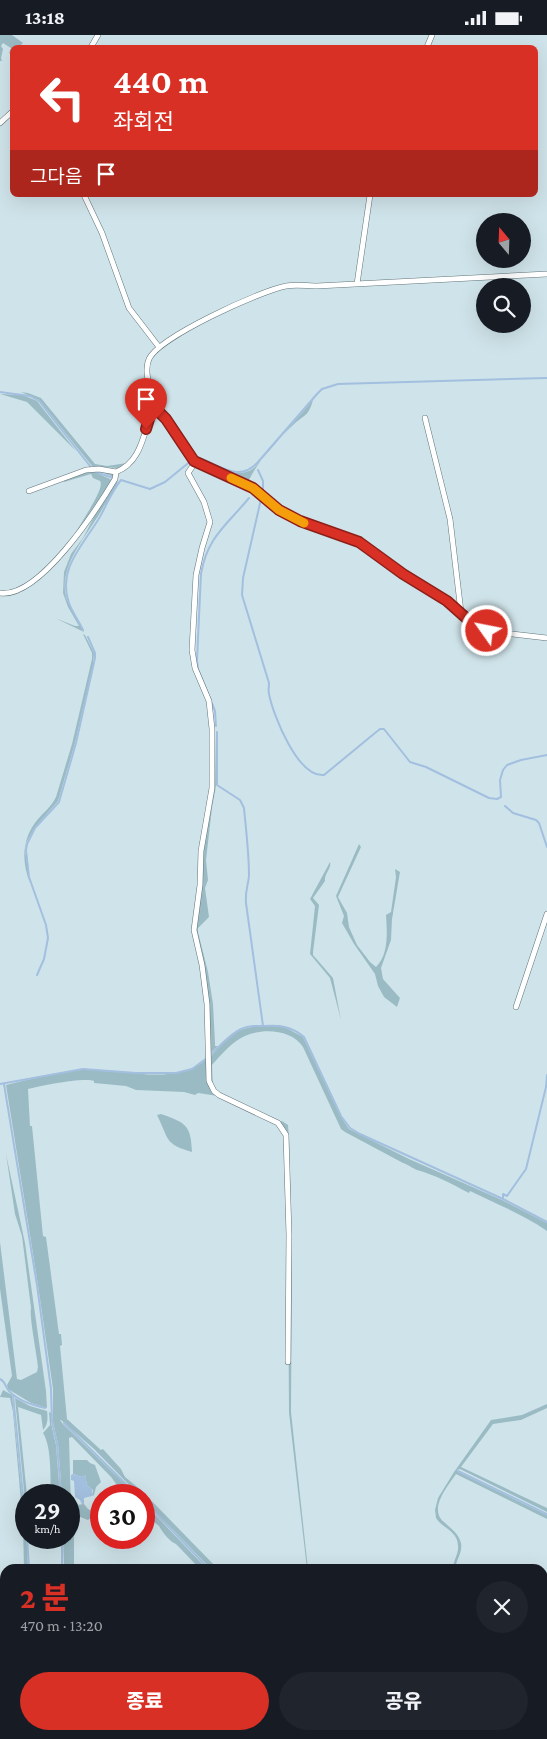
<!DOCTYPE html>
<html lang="ko">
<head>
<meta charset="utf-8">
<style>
  :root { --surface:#171b24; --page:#20242c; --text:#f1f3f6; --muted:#9ea1a6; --accent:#d93025 }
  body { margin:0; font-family:"Crimson Pro","Noto Sans KR",serif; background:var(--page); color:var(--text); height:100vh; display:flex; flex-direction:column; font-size:19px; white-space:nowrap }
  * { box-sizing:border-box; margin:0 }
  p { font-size:16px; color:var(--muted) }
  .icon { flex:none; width:28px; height:28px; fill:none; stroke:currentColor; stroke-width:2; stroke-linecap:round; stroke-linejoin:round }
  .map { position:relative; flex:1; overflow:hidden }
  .panel { position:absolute; left:0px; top:1529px; width:548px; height:176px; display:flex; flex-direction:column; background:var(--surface); border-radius:15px 15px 0 0; box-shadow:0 5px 20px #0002 }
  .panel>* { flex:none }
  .hud { position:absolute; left:10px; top:10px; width:528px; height:152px; border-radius:8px; box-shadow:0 5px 20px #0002; background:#d93025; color:#fff; overflow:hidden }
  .needle { width:32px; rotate:341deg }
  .controls { position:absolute; left:476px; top:178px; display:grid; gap:10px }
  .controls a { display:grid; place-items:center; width:55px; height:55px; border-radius:50%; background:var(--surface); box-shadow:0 5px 20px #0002; font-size:25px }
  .speed { position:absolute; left:15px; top:1449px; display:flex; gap:10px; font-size:25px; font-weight:700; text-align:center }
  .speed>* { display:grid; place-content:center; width:65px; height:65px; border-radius:50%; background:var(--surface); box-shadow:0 5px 20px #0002; line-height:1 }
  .speed small { font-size:12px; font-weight:400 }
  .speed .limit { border:8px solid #d22; background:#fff; color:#111 }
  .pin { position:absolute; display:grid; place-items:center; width:42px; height:42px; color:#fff; margin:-51px -21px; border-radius:50% 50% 50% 0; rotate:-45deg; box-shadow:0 0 5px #0007 }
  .pin .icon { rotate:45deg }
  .me { position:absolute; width:55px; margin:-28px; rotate:303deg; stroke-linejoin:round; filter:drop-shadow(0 0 4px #0008) }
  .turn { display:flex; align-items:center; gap:18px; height:105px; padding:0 20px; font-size:22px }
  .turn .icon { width:65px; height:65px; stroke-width:2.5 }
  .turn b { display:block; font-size:35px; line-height:42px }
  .then { display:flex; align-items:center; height:48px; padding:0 20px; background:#0003; gap:10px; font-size:19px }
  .round { display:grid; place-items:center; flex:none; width:52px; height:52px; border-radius:26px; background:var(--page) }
  .headline { display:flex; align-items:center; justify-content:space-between; height:85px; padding:0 20px }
  h1 { font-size:30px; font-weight:800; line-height:38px; color:var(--accent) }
  .primary-button { display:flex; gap:10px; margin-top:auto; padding:10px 20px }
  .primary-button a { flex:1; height:58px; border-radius:30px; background:var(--accent); color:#fff; font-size:20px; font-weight:800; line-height:58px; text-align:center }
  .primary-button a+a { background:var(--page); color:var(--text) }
  .status { display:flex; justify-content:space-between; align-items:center; height:35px; padding:0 25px; background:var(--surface); direction:ltr }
  .status svg { height:14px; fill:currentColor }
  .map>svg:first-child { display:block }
  .green { fill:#9bbbc4 }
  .water { fill:#a3bfdf }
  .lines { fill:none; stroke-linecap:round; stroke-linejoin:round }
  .stream { stroke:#a3bfdf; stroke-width:2 }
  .minor-casing { stroke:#617479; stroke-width:6 }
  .minor { stroke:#fff; stroke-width:5 }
  .route-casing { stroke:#8d1f18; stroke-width:12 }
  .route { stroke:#d93025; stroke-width:9 }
  .slow { stroke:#f59e0b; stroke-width:9 }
</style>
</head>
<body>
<div class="status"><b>13:18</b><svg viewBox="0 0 49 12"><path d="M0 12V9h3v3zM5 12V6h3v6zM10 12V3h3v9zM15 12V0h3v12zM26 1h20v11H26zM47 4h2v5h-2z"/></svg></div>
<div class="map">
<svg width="547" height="1704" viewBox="0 0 547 1704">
  <rect width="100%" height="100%" fill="#cfe4ea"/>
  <path class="green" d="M0,0H12L23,8L19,12H12V20L9,18L11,13L3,8L1,11L3,14L1,23L2,26H0Z
    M21,357L28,358L41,363L95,429L107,431L127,428L117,433L92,431L39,365Z
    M0,359L23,360L37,366L76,416L27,367Z
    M313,365C308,383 304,379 292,391C275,407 257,427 247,449L196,425V423C215,429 239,448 256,431Z
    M102,436L114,440V442L101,437H95L112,445L74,501C78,491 106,453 100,446C100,446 93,443 93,443L91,439L64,447V445L88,437Z
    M118,445C117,452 109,464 104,471C89,499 58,529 66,562C70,574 78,586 84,597L55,583L75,591H79L68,572L63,558L64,537L71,519L83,503L104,463Z
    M83,599L85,600L94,618L93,630L75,708L58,766L35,792L26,808L25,815L30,848C21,825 22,803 38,784C45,776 51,772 56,762L72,709L92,624V618Z
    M213,696L215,697L216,751L212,773L206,825L208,845L205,853L209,882L198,893V897L208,937L213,969L215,1008V1011H218L209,1019L208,969L195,900L201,832L208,781Z
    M359,809L361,812L338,862L347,878L349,892L357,910L370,927L376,932C389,919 387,897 386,880L391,877L396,842L395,834L400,837L392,884L391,905L381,933L383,944L400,963L397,972L384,962L378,951L375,939L354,909L342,888L344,881L336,861Z
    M330,827C332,833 324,839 325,846L313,863L319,870L313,917V920L333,943L341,985L330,943L310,919L315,871L310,864Z
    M275,990L283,991L303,1002L341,1082L349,1094L409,1124L502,1165L547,1188V1196C523,1179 496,1169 470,1156L469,1158C452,1149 435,1140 417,1135C412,1133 409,1130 403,1128L345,1097L341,1094L303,1012C290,993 259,993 241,1003C229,1010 221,1020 212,1030L213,1052L211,1049L209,1023C219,1013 232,996 247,993C256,990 266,991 275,990Z
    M207,1024V1037L218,1061L198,1058L195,1060L184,1057L136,1055L126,1051L94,1048V1046C84,1042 40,1051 28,1054L30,1091H32L43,1201L46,1202L59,1299H61L62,1310L60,1311L67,1384L101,1415L103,1414L121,1434L125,1442L141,1455L218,1534H211L144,1465V1460H139L94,1414L61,1385H60L63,1389L136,1460H128C123,1455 115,1449 112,1443L72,1402L69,1403L71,1473H76L77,1470L84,1469L88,1474L95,1478V1483H91L88,1485L70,1478L71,1483L74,1485V1534H64L63,1503L69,1502V1460H62L58,1409L53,1387V1354L38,1250L6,1050C30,1044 56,1037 81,1035C122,1032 172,1053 207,1024Z
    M161,1079C186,1088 191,1090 192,1117C164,1109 169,1104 157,1080Z
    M282,1086L288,1090L289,1103L292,1230L291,1377L308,1534H307L289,1378L287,1100L279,1087Z
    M6,1119L25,1208L46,1356L47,1373L31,1368L8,1354L7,1350L12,1341L0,1254V1207L17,1344L21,1345L37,1337L38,1332C37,1320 29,1281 31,1273L22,1201L15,1179Z
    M3,1355L12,1360L27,1510L28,1534H24L23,1489L13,1377L10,1363L0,1362Z
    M15,1363L30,1371L47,1376C48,1383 48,1390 43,1395L41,1380L18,1372L27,1460L26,1476Z
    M547,1369V1373L521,1385L493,1389L461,1432L547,1473V1477L460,1434L457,1435L458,1437L547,1480V1484L456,1439C448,1451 428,1474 444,1487C451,1494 458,1497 461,1508C463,1517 456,1525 455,1534H453C453,1526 459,1518 458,1511C458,1496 442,1493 436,1483L435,1475L438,1463L454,1437L491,1385L522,1380Z
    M49,1377L51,1378V1388L56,1410L60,1460H51C50,1444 52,1412 43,1398L50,1390Z
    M73,1425H87L90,1428L95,1430L101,1447L96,1452L94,1460L92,1461L93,1455L87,1450L85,1440L82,1442L73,1439Z
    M144,1468L207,1534H200L176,1509C169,1506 163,1498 159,1491C154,1486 146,1484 144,1477C143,1474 144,1471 144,1468Z"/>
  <path class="water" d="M73,1439L82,1442L85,1439L87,1450L92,1454V1461L84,1463V1469H82L80,1465L75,1462L74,1446L71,1445V1440Z"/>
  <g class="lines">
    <path class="stream" d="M0,357L30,361L39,366L90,431
      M196,422C220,429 238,449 258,427L317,359L322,354L338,349L547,343
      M258,435L263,446V460
      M96,437L113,443
      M261,464L243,543L242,560L269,648C269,652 268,655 269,659C273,680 298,743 324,740L375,698L380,694H384L410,727L426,732L489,763L497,764L501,762L500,745L503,735L507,730L521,725L547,720
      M83,595C79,586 72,577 69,568C57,535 82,511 98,485C106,472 111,457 121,445L150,454L165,447L192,425
      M216,691L215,676L198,634L197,625L201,539C207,502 227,490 249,463
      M217,697V750L240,765L244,773C246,795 249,818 249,841C248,851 245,856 246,868L263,991
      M505,771L513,778L536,785L539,788L547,812
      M37,940L44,924L48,903L46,890L29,842L26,815L27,809L35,793L59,767L76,708L95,623V618L88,602
      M211,1019C220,1011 229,1000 241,994C248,990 256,991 264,991C279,990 291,991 304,1002L341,1081L350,1093L360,1099L503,1164L547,1187
      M0,1049L83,1034L136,1038H176L192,1034L207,1023
      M4,1049L37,1250L51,1354L52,1387L57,1409L61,1460
      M503,1163V1159L507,1161L526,1134L546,1052L547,1040
      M0,1344C6,1347 5,1352 9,1356C18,1366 33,1370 45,1373
      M13,1360L26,1491
      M64,1388L137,1460
      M458,1436L547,1479
      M144,1466L209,1534
      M27,1502L29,1534
      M62,1502V1534
      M371,1700L375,1704
      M24,1704L25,1700
      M59,1704V1700
      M422,1704L425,1700"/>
    <g class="minor-casing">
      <path id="minor" d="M91,12L98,0
        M427,12L432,0
        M0,88L12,77
        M84,160L102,198L129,273L159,312
        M357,249L370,160
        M152,374C169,380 183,407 193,422L194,429L188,438L204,467L210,487L202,513L196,540L192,615L195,633L209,666L212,694V753L201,816L200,850L194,895L202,930L207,969L209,1046L214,1056L219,1060L278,1088L286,1100L289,1200L288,1327
        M425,383L450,484L461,577
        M194,426L253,453L279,475L300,487L359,507L403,539L447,566L474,590L487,596L547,603
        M29,456L86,435L99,434L116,437C137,429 142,408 148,388C150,382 153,376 152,370C152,356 143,337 149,324C159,302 260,256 286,251C296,249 307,251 317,251L547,239
        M0,558C39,564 97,474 115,444L116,437
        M516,972L547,879"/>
    </g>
    <use href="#minor" class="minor"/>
  </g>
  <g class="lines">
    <g class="route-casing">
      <path id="route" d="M146,394L152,374L158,376L166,384L194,426L253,453L279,475L300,486L359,507L403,539L447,566L474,590L487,596"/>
    </g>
    <use href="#route" class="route"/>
    <path class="slow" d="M231,443L253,453L279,475L304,488"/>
  </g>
</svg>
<div class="controls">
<a><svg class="needle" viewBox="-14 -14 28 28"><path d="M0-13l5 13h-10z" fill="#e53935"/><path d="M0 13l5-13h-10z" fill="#9ea1a6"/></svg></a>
<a><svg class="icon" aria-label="search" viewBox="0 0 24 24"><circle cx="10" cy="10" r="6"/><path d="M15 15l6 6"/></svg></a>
</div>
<div class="speed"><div>29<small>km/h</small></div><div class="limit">30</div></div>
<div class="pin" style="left:146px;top:394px;background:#d93025"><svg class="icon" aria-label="arrive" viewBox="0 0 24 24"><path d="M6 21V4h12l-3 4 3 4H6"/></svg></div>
<svg class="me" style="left:487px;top:596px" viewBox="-20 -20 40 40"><circle r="17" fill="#d93025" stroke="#fff" stroke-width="3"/><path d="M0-11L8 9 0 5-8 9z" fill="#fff"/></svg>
<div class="hud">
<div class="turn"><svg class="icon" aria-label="left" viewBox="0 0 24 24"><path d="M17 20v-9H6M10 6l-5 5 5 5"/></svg><div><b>440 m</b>좌회전</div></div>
<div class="then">그다음<svg class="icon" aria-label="arrive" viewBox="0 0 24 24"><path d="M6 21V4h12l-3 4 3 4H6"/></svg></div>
</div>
<section class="panel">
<div class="headline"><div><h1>2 분</h1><p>470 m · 13:20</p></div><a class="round"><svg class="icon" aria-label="close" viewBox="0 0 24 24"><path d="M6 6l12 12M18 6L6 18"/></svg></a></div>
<div class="primary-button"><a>종료</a><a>공유</a></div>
</section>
</div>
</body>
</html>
